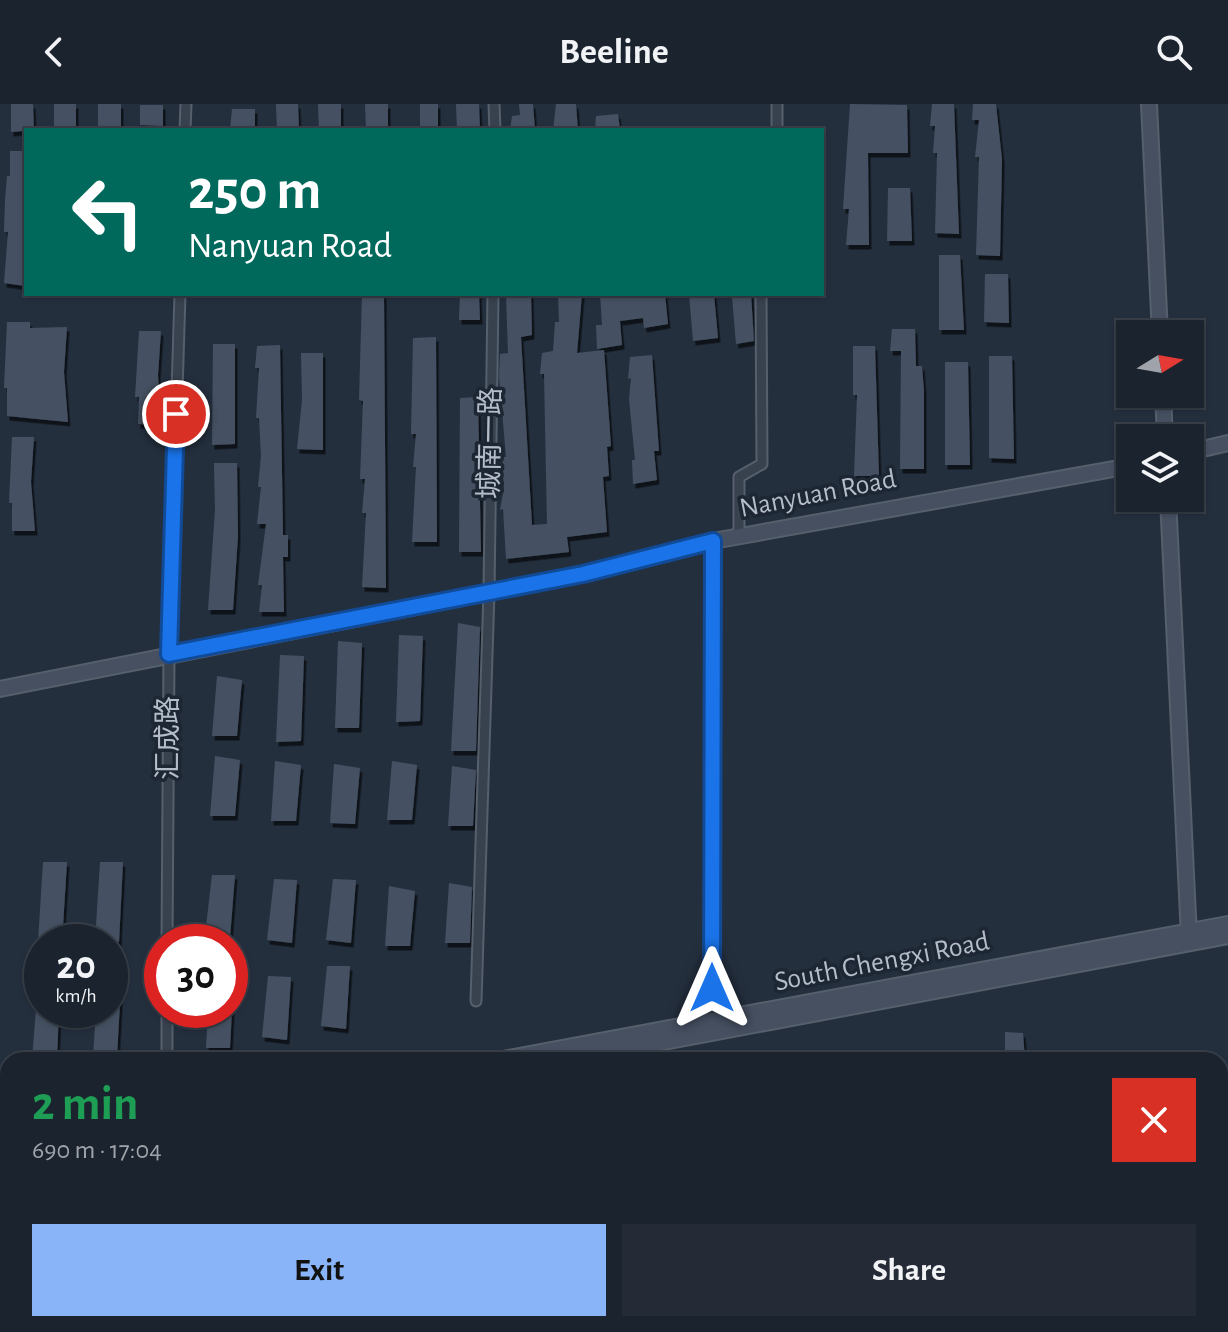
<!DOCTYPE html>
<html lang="en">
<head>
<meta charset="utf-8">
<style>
  :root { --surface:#1b232e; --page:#242b36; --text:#f1f3f6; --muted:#a0a4aa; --line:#39404a; --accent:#8ab4f8 }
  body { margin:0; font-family:"Alegreya Sans","Noto Sans SC",sans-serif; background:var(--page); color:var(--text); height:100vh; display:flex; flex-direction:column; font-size:30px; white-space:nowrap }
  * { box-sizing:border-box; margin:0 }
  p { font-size:26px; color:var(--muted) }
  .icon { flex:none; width:44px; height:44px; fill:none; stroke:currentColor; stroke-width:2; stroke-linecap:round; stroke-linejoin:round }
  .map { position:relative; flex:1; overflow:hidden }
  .details { position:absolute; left:0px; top:948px; width:1228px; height:280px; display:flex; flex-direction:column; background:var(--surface); border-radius:24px 24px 0 0; box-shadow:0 2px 6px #0004,0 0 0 2px var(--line) }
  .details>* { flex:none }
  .hud { position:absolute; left:24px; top:24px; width:800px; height:168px; border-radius:0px; box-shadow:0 2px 6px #0004,0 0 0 2px var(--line); background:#00695c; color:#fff; overflow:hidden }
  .needle { width:52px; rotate:79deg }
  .fabs { position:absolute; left:1116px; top:216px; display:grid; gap:16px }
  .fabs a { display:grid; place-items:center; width:88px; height:88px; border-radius:0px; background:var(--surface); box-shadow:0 2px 6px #0004,0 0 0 2px var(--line); font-size:40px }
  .speed { position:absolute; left:24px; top:820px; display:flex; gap:16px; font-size:40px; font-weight:700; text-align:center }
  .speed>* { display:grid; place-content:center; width:104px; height:104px; border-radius:50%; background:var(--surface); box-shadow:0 2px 6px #0004,0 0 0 2px var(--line); line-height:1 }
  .speed small { font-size:20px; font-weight:400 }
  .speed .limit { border:12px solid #d22; background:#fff; color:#111 }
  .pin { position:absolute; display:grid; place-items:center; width:68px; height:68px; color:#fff; margin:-34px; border:4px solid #fff; border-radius:50%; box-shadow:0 2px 8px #0007 }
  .me { position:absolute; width:88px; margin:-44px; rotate:0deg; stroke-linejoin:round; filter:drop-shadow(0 0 6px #0008) }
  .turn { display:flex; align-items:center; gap:28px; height:168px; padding:0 32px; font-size:36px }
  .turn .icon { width:104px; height:104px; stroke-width:2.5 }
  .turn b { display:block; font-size:56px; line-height:68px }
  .round { display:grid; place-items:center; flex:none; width:84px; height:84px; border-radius:0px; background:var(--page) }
  .summary { display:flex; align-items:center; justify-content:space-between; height:136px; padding:0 32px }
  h1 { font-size:48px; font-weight:700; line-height:60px; color:#1e9e55 }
  .action { display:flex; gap:16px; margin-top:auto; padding:16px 32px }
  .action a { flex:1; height:92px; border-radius:0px; background:var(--accent); color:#111; font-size:32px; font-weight:700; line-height:92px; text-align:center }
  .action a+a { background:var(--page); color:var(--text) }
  header { display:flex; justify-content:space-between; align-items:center; height:104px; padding:0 32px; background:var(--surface); font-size:36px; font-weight:700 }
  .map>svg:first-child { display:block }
  .building { fill:#455162; filter:url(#shadow) }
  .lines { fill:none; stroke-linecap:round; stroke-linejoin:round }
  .street-casing { stroke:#565f6c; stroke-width:13 }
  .secondary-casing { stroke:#565f6c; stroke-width:18 }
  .street { stroke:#38414e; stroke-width:9 }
  .secondary { stroke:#465061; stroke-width:14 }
  .route-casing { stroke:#114b97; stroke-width:20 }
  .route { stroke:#1a73e8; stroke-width:14 }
  .labels { text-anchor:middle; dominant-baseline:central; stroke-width:7; stroke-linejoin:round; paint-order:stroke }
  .street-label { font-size:28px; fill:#b4bcc9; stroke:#1d2633 }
</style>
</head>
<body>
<header><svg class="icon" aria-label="back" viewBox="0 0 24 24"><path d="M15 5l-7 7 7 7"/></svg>Beeline<svg class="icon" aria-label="search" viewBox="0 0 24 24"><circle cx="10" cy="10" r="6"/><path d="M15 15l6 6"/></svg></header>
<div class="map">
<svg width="1228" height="1228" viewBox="0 0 1228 1228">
  <defs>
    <filter id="shadow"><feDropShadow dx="2.5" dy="4.5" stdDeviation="0" flood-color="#0009"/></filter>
  </defs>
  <rect width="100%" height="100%" fill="#242f3e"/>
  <path class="building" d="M11,0H33L34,26L11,28Z
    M54,0H76V25L54,24Z
    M98,0H121V25L98,24Z
    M276,0H298L299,26H277Z
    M318,0H341V26H319Z
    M365,0H388V26H366Z
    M420,0H438V26H420Z
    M456,0H479L480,26H457Z
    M519,0H533L535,26H510L512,12L520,11Z
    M556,0H576L578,26H553Z
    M850,0L907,1L908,49H868L869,141H846L849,105H843Z
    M932,0H954L959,130L935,129L937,49H933L935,22H930Z
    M973,0H996L1002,55L1000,152L976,151L979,53H975L979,16H972Z
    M140,1H163V22L140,21Z
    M232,5H255V26H230Z
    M618,10L620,26H595L596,12Z
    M10,47H26L25,182L4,179L8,128H4L5,96L7,72H10Z
    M888,84H910L912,137H887Z
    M939,151H960L964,226H939Z
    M985,170H1008L1009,219L984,218Z
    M362,190H384L386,484L362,483L366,409H362L365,375H360L363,297L359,296Z
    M460,190H479L480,216H459Z
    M506,190H531L532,231L521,233L532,421L547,420L544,270H540L542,249L553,247L555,218H559L558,190H582L577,249L604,246L611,342L607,343L609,372L603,373L607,428L567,433L569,448L506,455L503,405L500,406L504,384L502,353H506L499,272L500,250L508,249Z
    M600,190H665L668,220L644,224L643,214L620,217L622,241L597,245L596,221H602Z
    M689,190H714L718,234L693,237Z
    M751,190L754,237L736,240L732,193Z
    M7,218H30V224L67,223L64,268L68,318L7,312V284H4Z
    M892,225H915L916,262H922L924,287V365H900L901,247H890Z
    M139,227H161L158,271L161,321L138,320L139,293H135Z
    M436,233L437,438H412L416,363H413L416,330H411L413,234Z
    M213,240H235V340L212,341Z
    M280,241L283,431H288V453H283L284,508H259L262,481H258L266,420H257L261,383H258L261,352L259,314H256L259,264H255L257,242Z
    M853,242H875L879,372H854L857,291H853Z
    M301,249H323V346L297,345L302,296Z
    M652,251L659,347H654L657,376L633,380L632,356H635L629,295L631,274L628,275L630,253Z
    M989,252H1012L1014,355L989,354Z
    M945,258H968L970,361H945Z
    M478,293L481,448H459L460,294Z
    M12,333H34L31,378L35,427H12V399H9Z
    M214,359H237L238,432L233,506H208L215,406Z
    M458,519L480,523L476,647H451Z
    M399,531L423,532L420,617L396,618Z
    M338,537L362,539L359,624H335Z
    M280,551L304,552L301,637L276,638Z
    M217,572L242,576L237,632H212Z
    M215,652L240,656L235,712H210Z
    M275,657L301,661L296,717H271Z
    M392,657L417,661L412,716H387Z
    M334,660L360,664L355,720L330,719Z
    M452,662L476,666L473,722H448Z
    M43,758H67L62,838H38Z
    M100,758H123L119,838H95Z
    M212,771H235L230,834L205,831Z
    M274,775L297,776L292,839L267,836Z
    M333,775L356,776L351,839L326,836Z
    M449,779L472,783L470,839H445Z
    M389,782L415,787L410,842H385Z
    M327,862H350L346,925L321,922Z
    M110,863H122L117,953H93L96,906H110Z
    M268,872L291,873L287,936L262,933Z
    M36,906H59L57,955H32Z
    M208,906H232L230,944H206Z
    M1005,928L1023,929L1025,956H1005Z"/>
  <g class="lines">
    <g class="street-casing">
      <path id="street" d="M494,0L495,26
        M185,26L186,0
        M777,26V0
        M739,432V373L762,360L761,190
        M167,838L169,550L180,190
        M476,897L489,488L493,190
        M712,916L713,437
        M167,956V906"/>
    </g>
    <g class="secondary-casing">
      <path id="secondary" d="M1149,0L1160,230
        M1163,290L1165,334
        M1190,348L1228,339
        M1168,394L1189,833
        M0,585L583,470L713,437L1130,362
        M498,956L1228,820
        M568,956L1228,832
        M0,1049L8,1048
        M0,1064L8,1062"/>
    </g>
    <use href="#street" class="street"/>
    <use href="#secondary" class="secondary"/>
  </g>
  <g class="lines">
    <g class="route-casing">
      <path id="route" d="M176,310L169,550L583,470L713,437L712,884"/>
    </g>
    <use href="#route" class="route"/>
  </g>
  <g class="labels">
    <g class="street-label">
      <text transform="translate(491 339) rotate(-89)">城南一路</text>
      <text transform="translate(818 390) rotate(-11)">Nanyuan Road</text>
      <text transform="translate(169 634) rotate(-90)">汇成路</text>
      <text transform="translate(882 858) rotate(-11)">South Chengxi Road</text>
    </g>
  </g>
</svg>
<div class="fabs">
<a><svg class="needle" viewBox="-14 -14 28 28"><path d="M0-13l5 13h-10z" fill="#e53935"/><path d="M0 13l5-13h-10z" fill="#a0a4aa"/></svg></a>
<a><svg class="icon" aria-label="layers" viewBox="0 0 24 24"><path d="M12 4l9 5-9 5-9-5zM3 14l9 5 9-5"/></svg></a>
</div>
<div class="speed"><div>20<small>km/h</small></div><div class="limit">30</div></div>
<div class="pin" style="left:176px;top:310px;background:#d93025"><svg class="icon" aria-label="arrive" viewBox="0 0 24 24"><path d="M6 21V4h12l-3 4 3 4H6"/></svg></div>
<svg class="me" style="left:712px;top:884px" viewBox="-20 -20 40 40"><path d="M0-17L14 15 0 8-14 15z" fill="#1a73e8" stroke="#fff" stroke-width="4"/></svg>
<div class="hud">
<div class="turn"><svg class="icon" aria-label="left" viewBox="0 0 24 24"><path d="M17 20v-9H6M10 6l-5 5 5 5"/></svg><div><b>250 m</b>Nanyuan Road</div></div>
</div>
<section class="details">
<div class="summary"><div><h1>2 min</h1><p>690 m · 17:04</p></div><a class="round" style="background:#d93025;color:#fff"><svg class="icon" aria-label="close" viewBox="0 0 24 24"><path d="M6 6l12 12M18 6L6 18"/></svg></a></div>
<div class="action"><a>Exit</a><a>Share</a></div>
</section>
</div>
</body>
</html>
